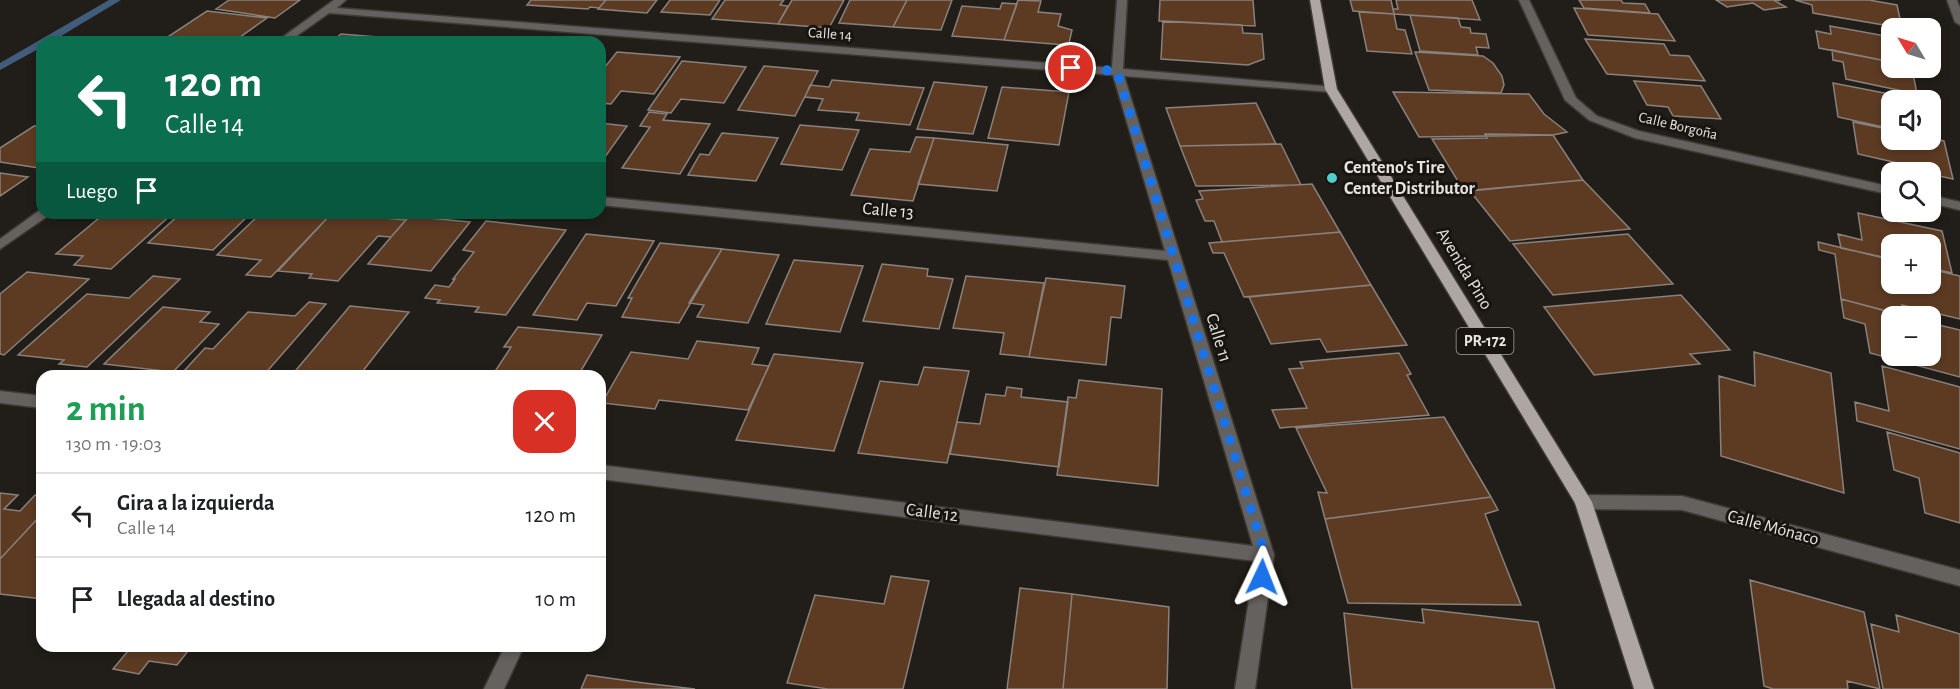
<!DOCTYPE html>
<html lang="es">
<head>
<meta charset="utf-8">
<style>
  :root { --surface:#fff; --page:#f6f6f6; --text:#202124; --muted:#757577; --line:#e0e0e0 }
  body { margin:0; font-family:"Alegreya Sans",sans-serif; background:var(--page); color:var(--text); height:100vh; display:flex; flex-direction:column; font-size:22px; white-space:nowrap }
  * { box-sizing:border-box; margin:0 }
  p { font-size:20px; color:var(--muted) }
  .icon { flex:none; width:33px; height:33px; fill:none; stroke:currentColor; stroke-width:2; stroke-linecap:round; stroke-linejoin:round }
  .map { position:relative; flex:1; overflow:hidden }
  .panel { position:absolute; left:36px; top:370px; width:570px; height:282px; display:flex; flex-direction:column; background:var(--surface); border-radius:18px; box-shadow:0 3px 9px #0003 }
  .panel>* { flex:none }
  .banner { position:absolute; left:36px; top:36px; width:570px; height:183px; border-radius:18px; box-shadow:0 3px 9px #0003; background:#0b6e4f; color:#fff; overflow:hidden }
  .needle { width:39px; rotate:308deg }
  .fabs { position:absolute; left:1881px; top:18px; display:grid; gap:12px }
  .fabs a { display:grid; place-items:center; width:60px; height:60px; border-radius:12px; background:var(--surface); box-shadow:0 3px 9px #0003; font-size:30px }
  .pin { position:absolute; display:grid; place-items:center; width:51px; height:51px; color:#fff; margin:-26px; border:3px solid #fff; border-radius:50%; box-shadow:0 2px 6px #0007 }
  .me { position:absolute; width:66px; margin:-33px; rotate:2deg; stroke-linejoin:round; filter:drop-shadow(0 0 4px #0008) }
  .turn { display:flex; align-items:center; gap:21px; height:126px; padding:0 30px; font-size:27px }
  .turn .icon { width:78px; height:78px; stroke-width:2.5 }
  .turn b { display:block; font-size:42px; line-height:51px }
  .then { display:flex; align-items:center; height:57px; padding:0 30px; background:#0003; gap:12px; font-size:22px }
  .round { display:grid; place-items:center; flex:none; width:63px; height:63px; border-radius:18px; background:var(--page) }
  .overview { display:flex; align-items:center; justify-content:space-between; height:102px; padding:0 30px }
  h1 { font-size:36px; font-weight:700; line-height:45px; color:#1e9e55 }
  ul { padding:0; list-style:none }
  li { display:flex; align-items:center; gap:18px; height:84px; padding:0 30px; border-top:2px solid var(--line) }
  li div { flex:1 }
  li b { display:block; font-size:22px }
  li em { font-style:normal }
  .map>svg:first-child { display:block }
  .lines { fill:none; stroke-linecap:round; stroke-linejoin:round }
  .stream { fill:#415d7c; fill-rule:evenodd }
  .building { fill:#5d3b23; stroke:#88817c; stroke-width:1.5 }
  .minor-casing { stroke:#3d3934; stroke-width:3 }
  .primary-casing { stroke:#3d3934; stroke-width:3 }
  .minor { fill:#65615f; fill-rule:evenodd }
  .primary { fill:#ada6a2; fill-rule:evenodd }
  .route { stroke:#1a73e8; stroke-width:10; stroke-dasharray:0 18 }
  .poi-dot { fill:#53cdcb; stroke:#18140f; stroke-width:2 }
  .labels { text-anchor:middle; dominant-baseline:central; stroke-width:6; stroke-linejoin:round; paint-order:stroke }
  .far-street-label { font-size:15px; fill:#e6e3e0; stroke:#18140f }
  .shield { fill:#18140f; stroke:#a8a5a1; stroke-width:1.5 }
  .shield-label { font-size:16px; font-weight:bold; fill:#e6e3e0 }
  .poi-label { font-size:18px; font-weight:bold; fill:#e6e3e0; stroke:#18140f; text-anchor:start }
  .street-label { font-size:18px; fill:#e6e3e0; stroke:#18140f }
</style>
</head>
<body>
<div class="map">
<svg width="1960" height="689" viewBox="0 0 1960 689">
  <rect width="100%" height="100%" fill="#211d18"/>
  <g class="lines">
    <path class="stream" d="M109,0H121L51,42H42V47L0,70V63Z"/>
  </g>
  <path class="building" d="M229,0H300L275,18L216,9Z
    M531,0H606L599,8L590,7L588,9L527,5Z
    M606,0H657L647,13L598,9Z
    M670,0H720L710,15L661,12Z
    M725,0H784L780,5L788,6L778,24L712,19Z
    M792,0H844L829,28L778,24Z
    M850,0H907L893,27L839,23Z
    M907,0H952L941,30L893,27Z
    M1018,0L1041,1L1038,12L1061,14L1058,26L1072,30L1069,43L1066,45L1004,40Z
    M1160,0H1253L1255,26L1159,21Z
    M1350,0H1391L1394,14L1353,11Z
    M1396,0H1472L1480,20L1394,14L1393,9H1398Z
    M1579,0H1621L1623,3L1645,4L1650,13L1584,8Z
    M1716,0H1781L1775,1L1786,7L1764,10L1753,3L1727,7Z
    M1795,0H1869L1897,5L1902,28L1813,13L1812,5Z
    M1002,3L1017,4L1004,40L952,36L962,6L1000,9Z
    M1574,8L1658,14L1675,41L1588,35Z
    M207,11L267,18L233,42H160Z
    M1359,12L1394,14L1397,29L1405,30L1412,54L1367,51Z
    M1410,15L1458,18L1461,27L1470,28L1471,33L1486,34L1489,48L1476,47L1478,55L1420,51Z
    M1163,21L1242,25L1243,33L1262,34L1264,59L1248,65L1161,59Z
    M1830,26L1891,37L1892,35V62L1819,48L1816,31L1831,34Z
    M341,34L404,39L400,42H331Z
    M1585,39L1664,44L1670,55L1689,56L1705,81L1607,74Z
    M1832,50L1892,62V68L1913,73L1917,94L1846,79L1843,62L1833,60Z
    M617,52L680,57L654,94L621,91L611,104L600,103V73Z
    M1415,52L1483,56L1493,63L1502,76L1504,85L1501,93L1429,90Z
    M682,61L746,67L724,103L681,99L671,113L648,110Z
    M764,66L818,71L795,116L738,110Z
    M832,80L924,88L910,125L856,120L859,113L818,110L823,99L805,97L810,85L829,87Z
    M1634,81L1701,86L1721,119L1673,116L1668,107L1647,105Z
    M934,82L987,87L973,134L917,129Z
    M1833,83L1920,100H1892V129L1838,117Z
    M1002,87L1069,92L1059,145L988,138Z
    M1393,92L1529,94L1544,114L1567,132L1553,135L1419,137Z
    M1256,103L1276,144L1180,146L1166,108Z
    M649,112L667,114L663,120L710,124L680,174L622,168L650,127L640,126Z
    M1853,122L1892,130V140L1930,138L1944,141L1953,179L1930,174V172L1903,168L1902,164L1858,154Z
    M600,123L627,126L600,164Z
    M800,125L859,130L842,170L781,164Z
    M34,126L42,127V166L39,168L0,162V148Z
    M722,133L778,138L756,181L688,175L700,154L709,155Z
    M1485,134L1553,135L1583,180L1464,191L1432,139L1487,138Z
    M916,137L934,138L913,201L851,195L870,149L910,152Z
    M934,138L1008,145L997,191L918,184Z
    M1281,144L1301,185L1196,186L1180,146Z
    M0,173L28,177L0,196Z
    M1583,180L1630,229L1510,241L1470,191Z
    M1312,184L1340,232L1222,242L1214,221H1205L1196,200L1203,199L1199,191Z
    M105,213H173L111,269L74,265L83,256L56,254Z
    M181,213H251L213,250L148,243Z
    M261,213H332L271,277L246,275L261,260L217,255Z
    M332,213L406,220L391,237L378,236L338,281L309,278L312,274L278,271Z
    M1858,213L1942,231L1952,273L1930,268V244H1892V259L1841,248L1838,234L1862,240Z
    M409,216L470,222L431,271L368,264Z
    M486,221L566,230L506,315L475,312L479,307L437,303L440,300L425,298L435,285L449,287L455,279H453L474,252L463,250Z
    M1340,232L1371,285L1244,297L1224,253H1213L1209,243Z
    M586,234L654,241L616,306L587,303L577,320L533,315Z
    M1628,234L1673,284L1553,295L1513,244Z
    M1818,242L1892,260V284H1930V269L1960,276V319L1902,305L1904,316L1841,299L1835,254L1819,250Z
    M660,243L722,249L679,323L622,317L632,298H628Z
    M722,249L779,255L748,323L697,317L704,305L689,303Z
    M794,260L863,266L840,332L766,324Z
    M882,264L928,269L927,276L953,279L939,329L863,321Z
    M27,272L89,279L4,355L0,354V294Z
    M153,276L180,279L87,367L59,364L64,360L18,355L87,294L129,298Z
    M966,276L1044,283L1029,357L1000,354L1004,333L953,328Z
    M1046,278L1125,286L1121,318L1111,317L1106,365L1029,357Z
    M1371,285L1407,345L1327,352L1320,339L1271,344L1249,297Z
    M1681,295L1730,350L1690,354L1700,364L1594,375L1544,307Z
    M1841,299L1906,316H1892V356H1930V323L1960,330V377L1870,353L1865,324L1844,318Z
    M309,302L326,304L263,376H235L184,371L205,348L213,349L248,312L295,316Z
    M350,306L409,312L359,376H291Z
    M163,307L210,312L200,322L219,324L173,372L104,364Z
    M518,327L602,335L578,376H492L511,347H504Z
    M697,341L759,348L752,364L769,366L748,410L659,400L655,409L602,403L631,352L688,359Z
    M1754,352L1831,373L1844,493L1721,456L1719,376L1755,386Z
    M1399,353L1411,374L1407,375L1429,415L1280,428L1272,410L1307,408L1289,369L1303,368L1300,362Z
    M774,354L863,363L834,451L736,440Z
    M1882,366L1960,387V449L1857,421L1855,402L1889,411Z
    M924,367L969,371L947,463L858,453L880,381L918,385Z
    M1079,380L1162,389L1158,486L1057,475L1068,397L1076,398Z
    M1007,387L1022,389L1021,397L1068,402L1059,467L950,454L957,422L980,424L986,394L1005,396Z
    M1444,417L1491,497L1325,519L1318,492L1327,493L1296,428Z
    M1887,432L1960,453V523L1925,513L1919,478L1894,470Z
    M0,493L18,495L4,509L20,511L35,495L42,496V514L0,559Z
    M1491,497L1498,510L1485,514L1521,605L1348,603L1325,519Z
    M42,514V599L0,594V559Z
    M891,576L929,581L903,689H828L787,683L815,595L884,604Z
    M1750,580L1864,612L1880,689L1847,681L1848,689H1773L1764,686Z
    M1020,588L1072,594L1063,689H1007Z
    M1072,594L1169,607L1167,689H1063Z
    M1422,609L1538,622L1555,689H1352L1344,613L1424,623Z
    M1896,615L1960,634V689H1883L1871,624L1899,632Z
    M132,646H192L177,665L149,661L139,674L113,669Z
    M587,675L644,683L695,689H581Z"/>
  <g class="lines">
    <g class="minor-casing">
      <path id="minor" d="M334,0H346L337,8L1112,68L1117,0H1127L1123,69L1335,87V91L1331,92L1124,76L1274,555L1255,689H1235L1255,561L600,479V465L1253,546L1168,260L600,205V197L1165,251L1113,75L329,13L288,42H276Z
        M1519,0H1529L1576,98L1597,116L1639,131L1892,187V195L1635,138L1589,120L1565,100Z
        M1947,0H1957L1960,8V25L1955,22Z
        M1930,195L1960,202V210L1930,203Z
        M40,210L42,213H52L0,249V239Z
        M0,391L42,396V408L0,403Z
        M1583,495L1682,496L1960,570V586L1682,510L1583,509L1577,507L1574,502L1577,497Z
        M505,646H524L504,689H484Z"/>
    </g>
    <g class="primary-casing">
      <path id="primary" d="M1310,0H1320L1337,89L1592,502L1654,689H1634L1575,503L1325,89Z"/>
    </g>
    <use href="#minor" class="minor"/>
    <use href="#primary" class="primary"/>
  </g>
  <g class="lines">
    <path class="route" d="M1071,68L1117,71L1265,555L1262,577"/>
  </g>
  <circle class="poi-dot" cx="1332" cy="178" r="6"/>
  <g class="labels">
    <g class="far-street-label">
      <text transform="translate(830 34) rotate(4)">Calle 14</text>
      <text transform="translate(1678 126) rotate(13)">Calle Borgoña</text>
    </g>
    <rect class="shield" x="1456.5" y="328" width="57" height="26" rx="4.5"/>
    <g class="shield-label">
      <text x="1485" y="341">PR-172</text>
    </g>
    <g class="poi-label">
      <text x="1344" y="168">Centeno's Tire<tspan x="1344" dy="21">Center Distributor</tspan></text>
    </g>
    <g class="street-label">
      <text transform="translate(888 211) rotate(5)">Calle 13</text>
      <text transform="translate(1464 269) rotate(59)">Avenida Pino</text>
      <text transform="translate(1218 338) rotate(73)">Calle 11</text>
      <text transform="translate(932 513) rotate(7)">Calle 12</text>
      <text transform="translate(1773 528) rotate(15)">Calle Mónaco</text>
    </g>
  </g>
</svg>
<div class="fabs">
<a><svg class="needle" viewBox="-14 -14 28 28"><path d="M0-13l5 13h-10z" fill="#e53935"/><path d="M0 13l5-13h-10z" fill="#757577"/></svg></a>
<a><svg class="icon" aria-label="sound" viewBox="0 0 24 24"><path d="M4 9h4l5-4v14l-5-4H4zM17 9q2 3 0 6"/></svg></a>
<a><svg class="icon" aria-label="search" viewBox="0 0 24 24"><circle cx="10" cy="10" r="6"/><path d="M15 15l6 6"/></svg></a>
<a>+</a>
<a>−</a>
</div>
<div class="pin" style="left:1071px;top:68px;background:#d93025"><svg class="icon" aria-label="arrive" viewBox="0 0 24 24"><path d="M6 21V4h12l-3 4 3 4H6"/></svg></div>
<svg class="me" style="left:1262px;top:577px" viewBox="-20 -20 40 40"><path d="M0-17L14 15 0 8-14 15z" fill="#1a73e8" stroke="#fff" stroke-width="4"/></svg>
<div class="banner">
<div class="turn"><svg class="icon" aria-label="left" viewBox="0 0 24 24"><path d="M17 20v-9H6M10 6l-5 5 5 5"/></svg><div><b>120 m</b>Calle 14</div></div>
<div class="then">Luego<svg class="icon" aria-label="arrive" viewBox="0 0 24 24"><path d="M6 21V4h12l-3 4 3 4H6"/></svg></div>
</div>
<section class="panel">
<div class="overview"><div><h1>2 min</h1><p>130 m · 19:03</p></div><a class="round" style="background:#d93025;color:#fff"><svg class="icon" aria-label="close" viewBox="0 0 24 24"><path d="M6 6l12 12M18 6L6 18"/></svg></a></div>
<ul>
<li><svg class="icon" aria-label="left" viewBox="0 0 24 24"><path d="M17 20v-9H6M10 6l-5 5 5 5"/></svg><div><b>Gira a la izquierda</b><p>Calle 14</p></div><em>120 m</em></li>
<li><svg class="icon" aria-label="arrive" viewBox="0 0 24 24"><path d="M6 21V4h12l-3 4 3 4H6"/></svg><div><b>Llegada al destino</b></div><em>10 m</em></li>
</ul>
</section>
</div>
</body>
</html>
